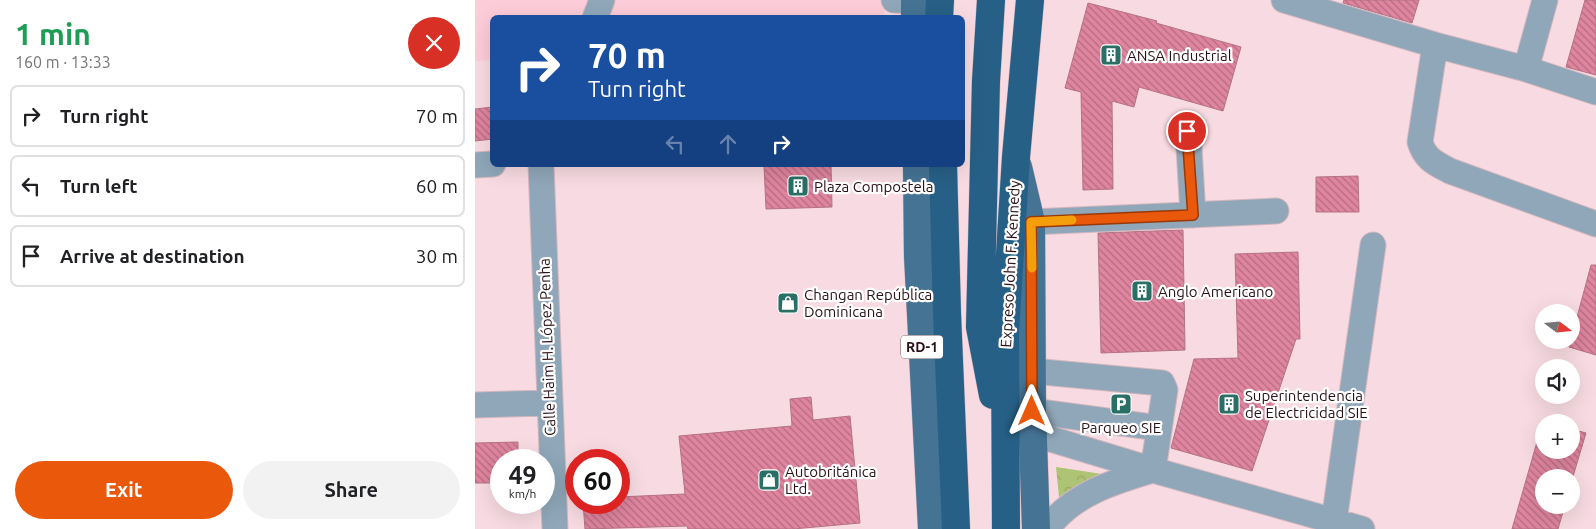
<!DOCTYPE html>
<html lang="en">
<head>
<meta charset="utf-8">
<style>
  :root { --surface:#fff; --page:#f2f2f2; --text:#202124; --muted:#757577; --line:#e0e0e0; --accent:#ea580c }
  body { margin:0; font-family:Ubuntu,sans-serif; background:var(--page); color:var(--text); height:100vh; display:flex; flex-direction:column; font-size:19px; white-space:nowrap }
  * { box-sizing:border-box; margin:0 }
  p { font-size:16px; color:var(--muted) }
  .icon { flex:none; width:28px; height:28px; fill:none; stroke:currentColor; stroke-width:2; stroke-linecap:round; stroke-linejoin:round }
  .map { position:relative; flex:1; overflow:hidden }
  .side { display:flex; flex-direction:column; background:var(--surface); width:475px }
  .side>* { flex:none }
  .guide { position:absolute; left:15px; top:15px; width:475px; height:152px; border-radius:8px; box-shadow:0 5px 20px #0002; background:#1a4fa0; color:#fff; overflow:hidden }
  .needle { width:32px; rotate:106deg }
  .buttons { position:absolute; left:1060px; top:304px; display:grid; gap:10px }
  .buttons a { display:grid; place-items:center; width:45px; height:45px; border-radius:50%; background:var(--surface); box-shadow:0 5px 20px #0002; font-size:25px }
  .speed { position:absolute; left:15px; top:449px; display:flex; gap:10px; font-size:25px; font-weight:700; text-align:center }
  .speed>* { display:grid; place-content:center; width:65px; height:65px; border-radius:50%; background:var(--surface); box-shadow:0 5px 20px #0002; line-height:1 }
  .speed small { font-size:12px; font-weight:400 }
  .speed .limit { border:8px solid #d22; background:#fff; color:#111 }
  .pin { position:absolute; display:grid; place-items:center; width:42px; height:42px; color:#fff; margin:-21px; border:2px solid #fff; border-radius:50%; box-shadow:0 1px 5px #0007 }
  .me { position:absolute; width:55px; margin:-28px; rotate:0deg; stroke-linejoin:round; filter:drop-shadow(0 0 4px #0008) }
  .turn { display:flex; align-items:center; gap:18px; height:105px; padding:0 15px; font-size:22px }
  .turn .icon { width:65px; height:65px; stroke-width:2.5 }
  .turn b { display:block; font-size:35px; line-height:42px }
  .lanes { display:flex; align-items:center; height:48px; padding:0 15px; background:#0003; justify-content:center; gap:25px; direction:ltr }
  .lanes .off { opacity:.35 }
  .round { display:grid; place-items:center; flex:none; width:52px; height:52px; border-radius:26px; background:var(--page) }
  .headline { display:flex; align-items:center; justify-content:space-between; height:85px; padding:0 15px }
  h1 { font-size:30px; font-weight:700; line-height:38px; color:#1e9e55 }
  .action { display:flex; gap:10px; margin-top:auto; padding:10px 15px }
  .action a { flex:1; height:58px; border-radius:30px; background:var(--accent); color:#fff; font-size:20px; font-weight:700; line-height:58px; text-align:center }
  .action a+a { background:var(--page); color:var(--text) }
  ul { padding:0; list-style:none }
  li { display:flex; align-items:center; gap:15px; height:62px; margin:0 10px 8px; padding:0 5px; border:2px solid var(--line); border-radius:8px }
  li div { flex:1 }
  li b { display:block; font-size:19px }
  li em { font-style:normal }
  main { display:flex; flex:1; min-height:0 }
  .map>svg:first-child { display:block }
  .built { fill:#fcccd8 }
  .park { fill:url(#park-crowns) }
  .building { fill:url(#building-back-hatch); stroke:#b47284 }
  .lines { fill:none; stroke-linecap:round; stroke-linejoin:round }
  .minor-casing { stroke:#d3b7be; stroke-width:27 }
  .major-casing { stroke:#d3b7be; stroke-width:29 }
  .highway-casing { stroke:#d3b7be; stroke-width:29 }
  .minor { stroke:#8fa7b9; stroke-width:25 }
  .major { stroke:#457394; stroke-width:28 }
  .highway { stroke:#276086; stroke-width:28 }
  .route-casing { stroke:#983908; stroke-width:12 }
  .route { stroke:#ea580c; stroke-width:9 }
  .slow { stroke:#f59e0b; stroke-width:9 }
  .labels { text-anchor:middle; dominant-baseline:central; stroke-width:4.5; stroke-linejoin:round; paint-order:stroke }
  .shield { fill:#fff; stroke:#69585d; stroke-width:1 }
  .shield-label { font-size:14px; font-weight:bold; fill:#291118 }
  .poi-label { font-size:15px; fill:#291118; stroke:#fff; text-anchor:start }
  .street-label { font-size:15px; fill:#291118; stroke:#fff }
</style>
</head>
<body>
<main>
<section class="side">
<div class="headline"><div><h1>1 min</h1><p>160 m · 13:33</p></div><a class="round" style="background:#d93025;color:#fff"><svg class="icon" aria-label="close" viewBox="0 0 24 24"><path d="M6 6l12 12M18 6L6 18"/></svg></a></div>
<ul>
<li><svg class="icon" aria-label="right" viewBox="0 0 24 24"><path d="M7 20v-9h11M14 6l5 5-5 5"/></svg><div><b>Turn right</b></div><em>70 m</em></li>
<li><svg class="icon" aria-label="left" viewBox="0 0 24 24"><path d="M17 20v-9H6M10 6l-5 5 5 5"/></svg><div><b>Turn left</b></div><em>60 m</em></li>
<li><svg class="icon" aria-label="arrive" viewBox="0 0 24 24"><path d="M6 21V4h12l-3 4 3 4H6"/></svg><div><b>Arrive at destination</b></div><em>30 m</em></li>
</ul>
<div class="action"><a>Exit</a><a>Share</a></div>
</section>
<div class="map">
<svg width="1121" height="529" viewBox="0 0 1121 529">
  <defs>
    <pattern id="park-crowns" width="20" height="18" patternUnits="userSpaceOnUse" patternTransform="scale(1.25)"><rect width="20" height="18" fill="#aec475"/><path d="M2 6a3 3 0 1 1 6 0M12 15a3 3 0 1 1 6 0" fill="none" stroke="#96a764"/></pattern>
    <pattern id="building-back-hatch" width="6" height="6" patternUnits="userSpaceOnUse" patternTransform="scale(1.25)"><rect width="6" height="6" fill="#df859f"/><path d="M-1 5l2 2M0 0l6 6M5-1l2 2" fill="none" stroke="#b56b81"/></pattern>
  </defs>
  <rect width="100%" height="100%" fill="#f8dbe2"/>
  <path class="built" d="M0,0H410L409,18H18L17,60L0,61Z"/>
  <path class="park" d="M581,467L627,474L609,493L584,497Z"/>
  <path class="building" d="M869,0H944L937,23L868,3Z
    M1110,0H1121V75L1091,67Z
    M613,3L682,21L681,23L766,47L748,111L664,87L659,107L637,101L638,189L608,190L606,92L590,88Z
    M18,107V139L0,141V109Z
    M289,165H356L357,207L291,209Z
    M883,176L884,212H841V177Z
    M708,230L710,350L626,353L623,233Z
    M823,252L825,339H821L777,471L696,448L719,359L763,358L760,254Z
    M1116,265H1121V355L1094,347Z
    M336,397L338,420L375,416L385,523L318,529H213L212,526L110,529L108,502H144V497L210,494L204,436L317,426L315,399Z
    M1068,421L1073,422H1069V450H1096V429L1111,433L1096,483V478H1069V505H1090L1083,529H1037Z
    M43,442V460H26V483H0V443Z"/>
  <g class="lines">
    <g class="minor-casing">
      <path id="minor" d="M419,0L440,1
        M809,0L960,45L1051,69L1121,92
        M120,18L127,0
        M960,45L945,142C950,159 960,163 975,171L1121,224
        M1051,69L1070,0
        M713,131L718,215
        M0,165L18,164
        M66,165L80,529
        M556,222L801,211
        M557,371L687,383L690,390L678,470
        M0,405L74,403
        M557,411L684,428
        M559,434L678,470L887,529
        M859,521L898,245
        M572,529C597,494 638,482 678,470"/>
    </g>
    <g class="major-casing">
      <path id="major" d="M440,18V0
        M442,165L443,256L457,529
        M543,167L556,222L557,411L561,529"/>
    </g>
    <g class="highway-casing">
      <path id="highway" d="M516,0L511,81L505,327L518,395
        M464,18L465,0
        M468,165L472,313L481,529
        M531,529L530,333L541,157L555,0"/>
    </g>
    <use href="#minor" class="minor"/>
    <use href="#major" class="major"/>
    <use href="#highway" class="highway"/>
  </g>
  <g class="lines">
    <g class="route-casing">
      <path id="route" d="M557,411L556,222L718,215L712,131"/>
    </g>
    <use href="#route" class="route"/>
    <path class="slow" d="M557,268L556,222L597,220"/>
  </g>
  <defs>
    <g id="building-square" transform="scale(1.125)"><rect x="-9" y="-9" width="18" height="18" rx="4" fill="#296f65" stroke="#fff"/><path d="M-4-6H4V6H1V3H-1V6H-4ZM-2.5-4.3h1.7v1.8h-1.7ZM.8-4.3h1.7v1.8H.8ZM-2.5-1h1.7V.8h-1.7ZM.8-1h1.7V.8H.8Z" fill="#fff"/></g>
    <g id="shop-square" transform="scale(1.125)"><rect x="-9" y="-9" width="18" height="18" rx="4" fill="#296f65" stroke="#fff"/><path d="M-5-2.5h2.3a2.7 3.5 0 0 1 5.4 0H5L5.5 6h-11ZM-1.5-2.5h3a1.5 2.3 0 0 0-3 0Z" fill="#fff"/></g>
    <g id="parking-square" transform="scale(1.125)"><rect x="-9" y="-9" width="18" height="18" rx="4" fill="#296f65" stroke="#fff"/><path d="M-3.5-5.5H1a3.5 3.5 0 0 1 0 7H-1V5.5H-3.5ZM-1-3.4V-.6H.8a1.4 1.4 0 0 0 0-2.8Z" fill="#fff"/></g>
  </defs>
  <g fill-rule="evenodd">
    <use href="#building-square" x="636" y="55"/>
    <use href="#building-square" x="323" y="186"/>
    <use href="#building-square" x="667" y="291"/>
    <use href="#shop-square" x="313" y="303"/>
    <use href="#parking-square" x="646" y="404"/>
    <use href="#building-square" x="754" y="404"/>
    <use href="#shop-square" x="294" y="480"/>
  </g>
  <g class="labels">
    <rect class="shield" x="426" y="335.5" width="42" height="23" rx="4"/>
    <g class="shield-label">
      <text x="447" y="347">RD-1</text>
    </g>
    <g class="poi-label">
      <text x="652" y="55">ANSA Industrial</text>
      <text x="339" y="186">Plaza Compostela</text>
      <text x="683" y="291">Anglo Americano</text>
      <text x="329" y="294">Changan República<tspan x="329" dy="17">Dominicana</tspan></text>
      <text x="770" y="395">Superintendencia<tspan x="770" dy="17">de Electricidad SIE</tspan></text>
      <text x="646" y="427" text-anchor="middle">Parqueo SIE</text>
      <text x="310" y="471">Autobritánica<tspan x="310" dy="17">Ltd.</tspan></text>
    </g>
    <g class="street-label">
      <text transform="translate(535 264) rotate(-87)">Expreso John F. Kennedy</text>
      <text transform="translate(72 347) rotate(-92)">Calle Haim H. López Penha</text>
    </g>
  </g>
</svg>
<div class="buttons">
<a><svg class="needle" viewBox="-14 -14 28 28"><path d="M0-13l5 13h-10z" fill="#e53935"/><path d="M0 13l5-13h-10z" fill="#757577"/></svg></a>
<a><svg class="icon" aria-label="sound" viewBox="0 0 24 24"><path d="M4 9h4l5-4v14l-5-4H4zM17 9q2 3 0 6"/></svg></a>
<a>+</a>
<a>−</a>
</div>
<div class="speed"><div>49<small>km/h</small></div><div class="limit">60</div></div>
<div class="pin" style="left:712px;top:131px;background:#d93025"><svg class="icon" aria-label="arrive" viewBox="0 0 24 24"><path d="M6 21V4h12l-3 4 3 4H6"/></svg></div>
<svg class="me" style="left:557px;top:411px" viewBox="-20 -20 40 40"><path d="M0-17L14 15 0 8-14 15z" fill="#ea580c" stroke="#fff" stroke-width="4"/></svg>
<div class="guide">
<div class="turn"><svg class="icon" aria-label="right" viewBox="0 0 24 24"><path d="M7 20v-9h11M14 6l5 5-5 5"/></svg><div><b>70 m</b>Turn right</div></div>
<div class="lanes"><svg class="icon off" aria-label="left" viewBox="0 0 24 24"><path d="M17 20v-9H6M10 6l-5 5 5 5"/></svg><svg class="icon off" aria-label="ahead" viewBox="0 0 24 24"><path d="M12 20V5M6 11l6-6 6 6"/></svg><svg class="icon" aria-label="right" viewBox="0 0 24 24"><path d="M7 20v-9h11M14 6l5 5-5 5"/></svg></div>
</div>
</div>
</main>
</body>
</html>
